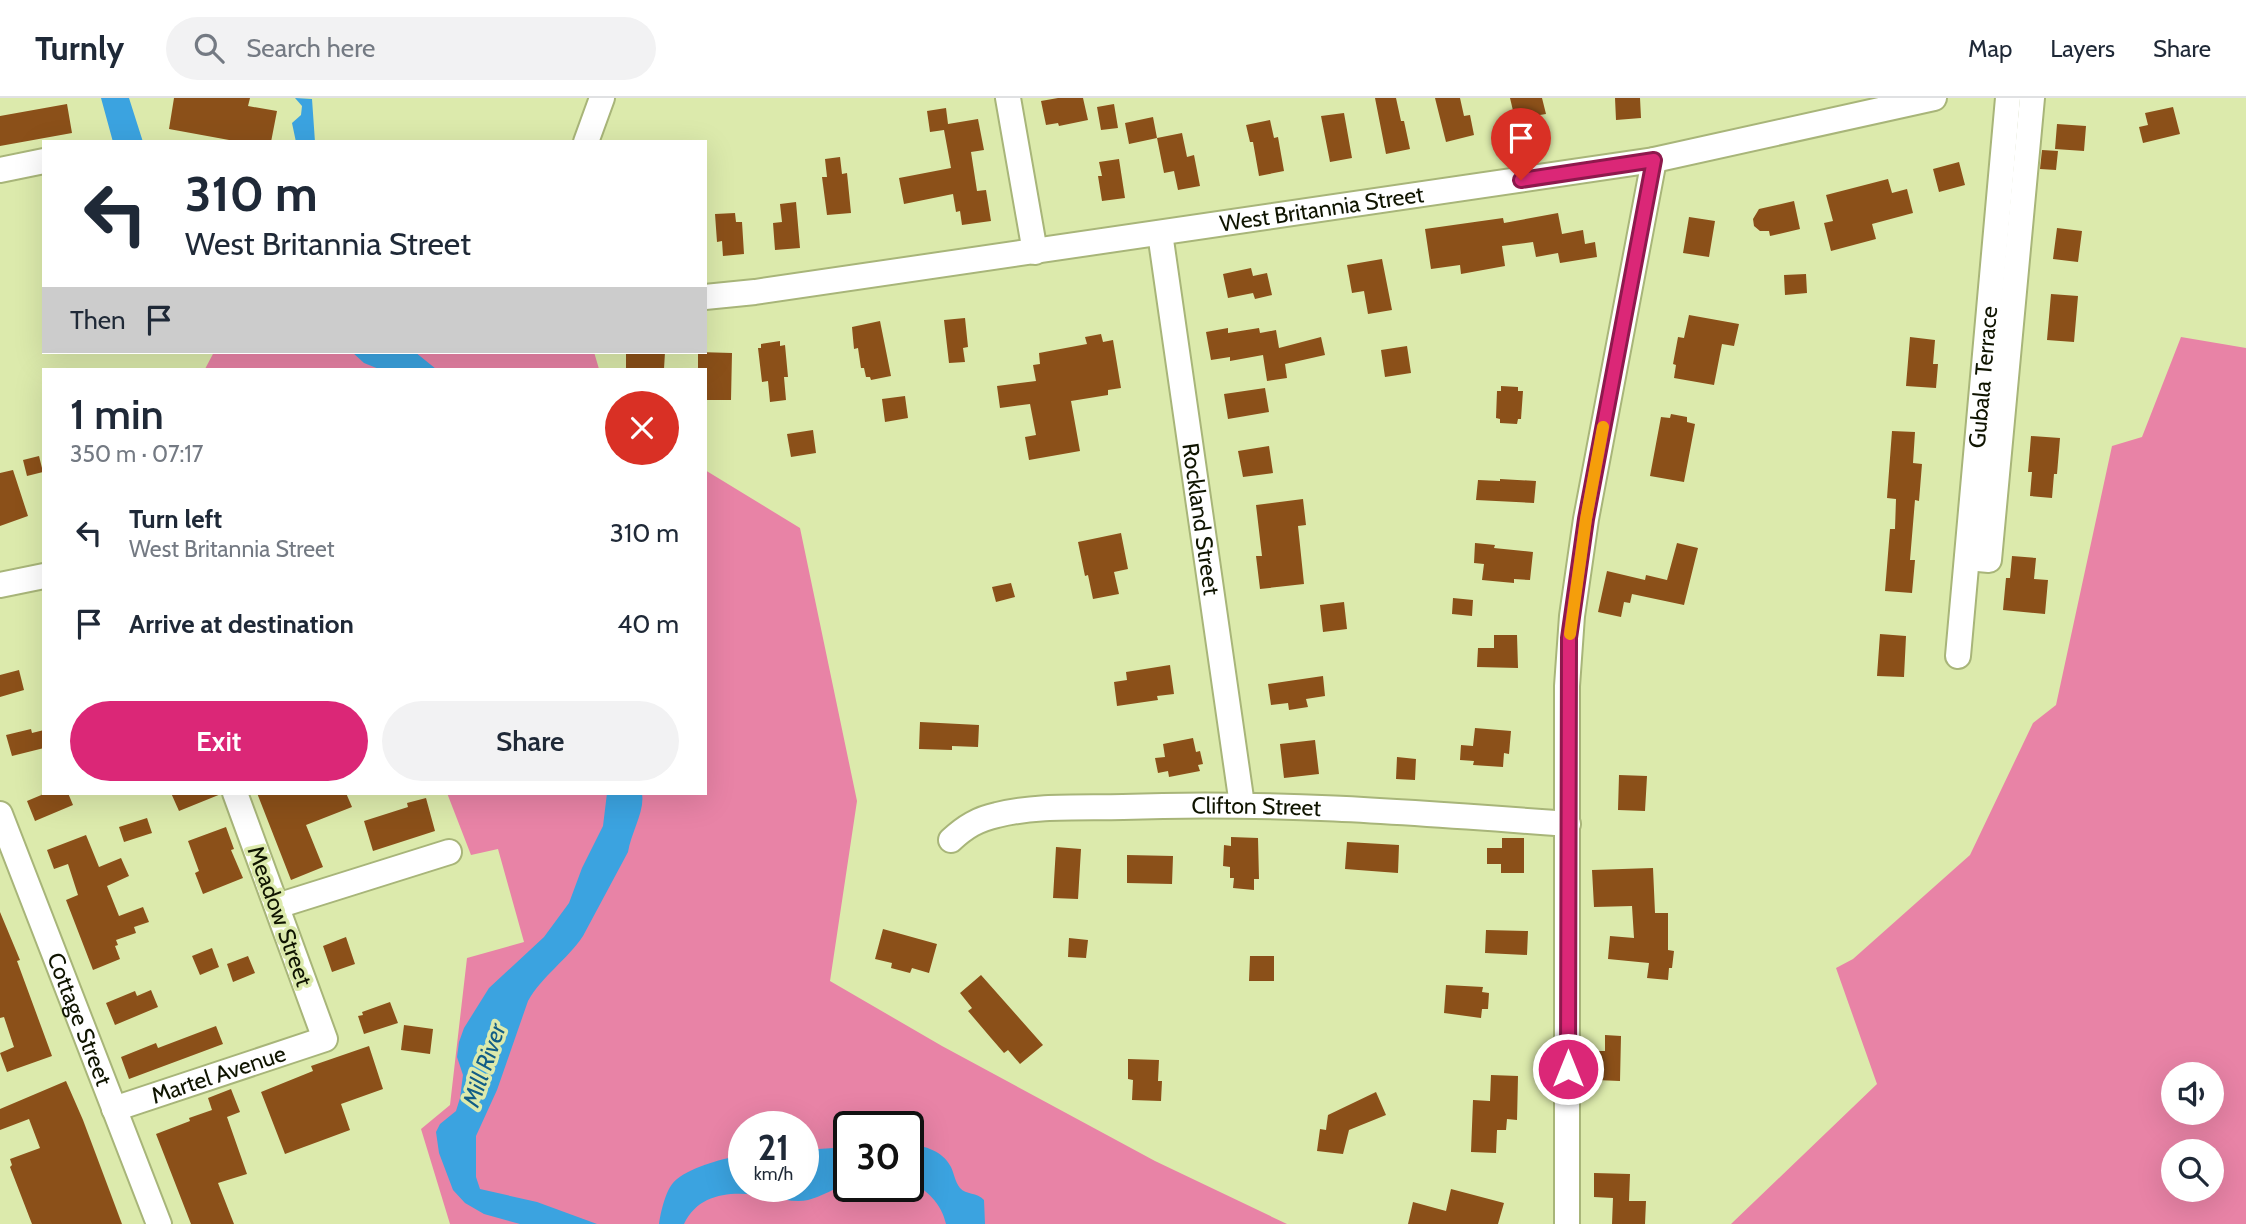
<!DOCTYPE html>
<html lang="en">
<head>
<meta charset="utf-8">
<style>
  :root { --surface:#fff; --page:#f2f2f3; --text:#1f2937; --muted:#747a83; --line:#e0e1e3; --accent:#db2777 }
  body { margin:0; font-family:Cabin,sans-serif; background:var(--page); color:var(--text); height:100vh; display:flex; flex-direction:column; font-size:26px; white-space:nowrap }
  * { box-sizing:border-box; margin:0 }
  p { font-size:23px; color:var(--muted) }
  .icon { flex:none; width:38px; height:38px; fill:none; stroke:currentColor; stroke-width:2; stroke-linecap:round; stroke-linejoin:round }
  .map { position:relative; flex:1; overflow:hidden }
  .sheet { position:absolute; left:42px; top:270px; width:665px; height:427px; display:flex; flex-direction:column; background:var(--surface); border-radius:0px; box-shadow:0 7px 28px #0002 }
  .sheet>* { flex:none }
  .guide { position:absolute; left:42px; top:42px; width:665px; height:214px; border-radius:0px; box-shadow:0 7px 28px #0002; background:#fff; color:var(--text); overflow:hidden }
  .buttons { position:absolute; left:2161px; top:964px; display:grid; gap:14px }
  .buttons a { display:grid; place-items:center; width:63px; height:63px; border-radius:50%; background:var(--surface); box-shadow:0 7px 28px #0002; font-size:35px }
  .speed { position:absolute; left:728px; top:1013px; display:flex; gap:14px; font-size:35px; font-weight:700; text-align:center }
  .speed>* { display:grid; place-content:center; width:91px; height:91px; border-radius:50%; background:var(--surface); box-shadow:0 7px 28px #0002; line-height:1 }
  .speed small { font-size:18px; font-weight:400 }
  .speed .limit { border:4px solid #111; border-radius:10px; background:#fff; color:#111 }
  .pin { position:absolute; display:grid; place-items:center; width:60px; height:60px; color:#fff; margin:-72px -30px; border-radius:50% 50% 50% 0; rotate:-45deg; box-shadow:0 0 7px #0007 }
  .pin .icon { rotate:45deg }
  .me { position:absolute; width:77px; margin:-38px; rotate:0deg; stroke-linejoin:round; filter:drop-shadow(0 0 5px #0008) }
  .turn { display:flex; align-items:center; gap:24px; height:147px; padding:0 28px; font-size:32px }
  .turn .icon { width:91px; height:91px; stroke-width:2.5 }
  .turn b { display:block; font-size:49px; line-height:60px }
  .then { display:flex; align-items:center; height:66px; padding:0 28px; background:#0003; gap:14px; font-size:26px }
  .round { display:grid; place-items:center; flex:none; width:74px; height:74px; border-radius:37px; background:var(--page) }
  .overview { display:flex; align-items:center; justify-content:space-between; height:119px; padding:0 28px }
  h1 { font-size:42px; font-weight:600; line-height:52px }
  .action { display:flex; gap:14px; margin-top:auto; padding:14px 28px }
  .action a { flex:1; height:80px; border-radius:42px; background:var(--accent); color:#fff; font-size:28px; font-weight:600; line-height:80px; text-align:center }
  .action a+a { background:var(--page); color:var(--text) }
  ul { padding:0; list-style:none }
  li { display:flex; align-items:center; gap:21px; height:91px; padding:0 28px }
  li div { flex:1 }
  li b { display:block; font-size:26px }
  li em { font-style:normal }
  header { display:flex; align-items:center; gap:42px; box-sizing:border-box; height:98px; padding:0 35px; background:var(--surface); border-bottom:2px solid var(--line) }
  header strong { font-size:33px }
  nav { display:flex; gap:38px; margin-inline-start:auto; font-size:24px }
  .search { width:490px; height:63px; background:var(--page); display:flex; align-items:center; gap:18px; box-sizing:border-box; padding:0 24px; border-radius:38px; color:var(--muted); font-size:26px }
  .map>svg:first-child { display:block }
  .forest { fill:#e883a6; fill-rule:evenodd }
  .water { fill:#3ba3e0 }
  .building { fill:#8b5019 }
  .lines { fill:none; stroke-linecap:round; stroke-linejoin:round }
  .minor-casing { stroke:#a8b579; stroke-width:28 }
  .minor { stroke:#fff; stroke-width:24 }
  .route-casing { stroke:#8e194d; stroke-width:18 }
  .route { stroke:#db2777; stroke-width:12 }
  .slow { stroke:#f59e0b; stroke-width:12 }
  .labels { text-anchor:middle; dominant-baseline:central; stroke-width:7; stroke-linejoin:round; paint-order:stroke }
  .street-label { font-size:23px; fill:#0f1400; stroke:#dceaac }
  .water-label { font-size:24px; font-style:italic; fill:#115d86; stroke:#dceaac }
</style>
</head>
<body>
<header>
<strong>Turnly</strong>
<div class="search"><svg class="icon" aria-label="search" viewBox="0 0 24 24"><circle cx="10" cy="10" r="6"/><path d="M15 15l6 6"/></svg>Search here</div>
<nav><a>Map</a><a>Layers</a><a>Share</a></nav>
</header>
<div class="map">
<svg width="2246" height="1126" viewBox="0 0 2246 1126">
  <rect width="100%" height="100%" fill="#dceaac"/>
  <path class="forest" d="M2181,239L2246,250V1126H1731L1877,986L1836,870L1853,861L1970,757L2033,625L2056,607L2112,348L2142,339ZM2174,976H2212V1015H2174ZM2174,1054H2212V1092H2174Z
    M214,254H594L599,271H205Z
    M705,372L800,430L857,703L830,883L942,948L1155,1063L1287,1126H450L421,1031L450,1007L467,860L524,844L498,751L471,757L447,695H705ZM744,1029H803V1088H744ZM849,1029H908V1088H849Z"/>
  <path class="water" d="M101,0H129L143,44H113Z
    M295,0L312,1L315,44H296L292,25L301,17L302,8Z
    M352,254H415L436,271H379L364,265Z
    M607,695L642,696C645,713 631,735 628,754L583,838C567,862 542,878 528,903L497,992L476,1038V1079L480,1091L537,1104L597,1126H520L484,1116L465,1105L453,1092L439,1055L436,1034L440,1026L456,1013L460,1000L463,977L457,959L459,944L464,930L489,890L544,839L569,805L582,770L603,728Z
    M908,1045C926,1049 942,1052 951,1069C954,1075 955,1084 960,1090C966,1097 977,1094 984,1102L985,1126H946C942,1107 927,1090 908,1084Z
    M849,1049V1085C835,1090 821,1099 808,1102C796,1105 782,1101 770,1099C738,1093 700,1092 684,1126H659C661,1113 666,1089 677,1081C692,1069 725,1059 744,1058V1088H803V1052Z"/>
  <path class="building" d="M174,0H250L248,8L277,13L271,44H240L169,31Z
    M1058,0H1083L1088,22L1059,28L1058,25L1046,27L1041,3Z
    M1375,0H1396L1401,23H1404L1410,51L1386,56Z
    M1435,0H1460L1464,18L1470,17L1474,37L1446,44Z
    M1510,0H1542L1546,16L1515,21Z
    M1615,0H1640L1641,20L1616,22Z
    M67,6L72,35L0,48V18Z
    M1114,6L1118,30L1101,32L1097,9Z
    M2173,9L2180,36L2143,45L2139,29L2148,27L2145,15Z
    M946,10L948,26L978,21L984,52L971,54L977,93L986,92L991,123L962,127L960,113L956,114L953,96L904,106L899,80L951,70L944,32L930,34L927,13Z
    M1344,15L1352,60L1330,64L1321,18Z
    M1153,19L1157,40L1182,35L1187,59L1194,57L1200,88L1178,92L1174,73L1164,75L1157,40L1129,46L1125,25Z
    M1270,22L1274,40L1278,39L1284,73L1259,78L1253,44H1250L1246,27Z
    M2057,26L2086,28L2084,53L2055,51Z
    M2042,52L2058,53L2056,72L2040,71Z
    M840,59L842,76L847,75L851,115L827,117L822,79H827L825,61Z
    M1119,61L1125,100L1102,103L1098,78H1102L1099,64Z
    M1959,64L1965,87L1939,94L1933,71Z
    M1888,81L1892,95L1907,91L1913,115L1872,126L1876,141L1831,153L1824,125L1833,123L1826,97Z
    M1794,103L1800,131L1770,138L1769,133H1760L1754,128L1753,121L1759,111Z
    M796,104L800,150L775,152L773,125L782,124L780,106Z
    M735,115L736,124H742L744,156L723,158L722,143L717,144L715,116Z
    M1558,115L1562,136L1583,132L1585,146L1595,144L1597,159L1560,165L1558,155L1536,159L1533,144L1502,148L1505,168L1461,176L1460,167L1431,171L1425,131L1503,120L1504,125Z
    M1689,119L1715,123L1709,159L1683,155Z
    M2057,130L2082,133L2078,164L2053,161Z
    M1382,161L1392,212L1368,216L1364,193L1352,195L1347,167Z
    M1251,170L1253,178L1267,175L1272,197L1255,201L1253,195L1228,200L1223,176Z
    M1806,176L1807,195L1785,197L1784,177Z
    M2051,196L2078,198L2074,244L2047,242Z
    M1689,217L1739,226L1734,248L1722,246L1714,287L1674,280L1676,267L1673,266L1678,239L1684,240Z
    M965,220L968,249L963,250L965,264L949,265L944,222Z
    M880,223L891,278L871,282L870,279H866L864,270H861L858,250L854,251L852,229Z
    M1228,230V235L1259,230L1260,235L1276,232L1279,250L1321,239L1325,257L1285,266L1287,280L1267,283L1263,257L1230,263V259L1211,262L1206,234Z
    M1101,236L1103,244L1113,242L1121,290L1108,292V297L1071,303L1080,353L1029,362L1025,339L1036,337L1030,306L1000,310L997,288L1036,283L1033,267L1040,266L1039,255L1087,246L1085,239Z
    M1910,239L1935,242L1933,266H1938L1936,290L1906,288Z
    M780,243V248L785,247L788,279H784L786,302L770,304L768,283L762,284L758,250H761V246Z
    M1407,248L1411,275L1385,279L1381,252Z
    M626,254H665L664,271H626Z
    M698,254L732,255L731,302H705V271H698Z
    M1501,288L1518,289V293H1523L1521,321H1518L1517,326L1500,325V321L1496,320L1497,293H1501Z
    M1265,290L1269,314L1228,321L1224,296Z
    M905,298L908,320L885,324L882,301Z
    M1671,316L1687,319V324L1695,326L1684,384L1650,378L1661,319L1670,320Z
    M813,332L816,355L791,359L787,336Z
    M1892,333L1915,334L1913,365L1922,366L1919,403L1915,402L1910,462H1915L1912,495L1885,493L1890,431H1895L1896,401L1887,400Z
    M2031,338L2060,340L2057,376H2054L2052,400L2030,398L2032,374H2028Z
    M1269,348L1273,375L1243,379L1238,353Z
    M39,358L43,374L27,378L23,362Z
    M13,372L28,418L0,428V375Z
    M1500,381L1536,383L1534,405L1476,402L1478,382L1500,383Z
    M1303,401L1306,427L1298,428L1304,486L1260,491L1256,458H1262L1256,407Z
    M1121,435L1128,471L1114,474L1119,496L1093,501L1088,477L1085,478L1078,444Z
    M1475,445L1495,447L1494,450L1533,454L1530,482L1514,481V485L1482,482L1484,466L1474,465Z
    M1677,445L1698,450L1684,507L1632,496L1630,505L1624,504L1621,519L1598,514L1607,473L1645,482L1646,477L1667,482Z
    M2012,458L2036,460L2034,481L2048,482L2045,516L2003,512L2006,480H2010Z
    M1011,485L1015,499L996,504L992,489Z
    M1453,500L1473,502L1472,518L1452,516Z
    M1344,504L1347,531L1323,534L1320,507Z
    M1880,536L1906,538L1904,579L1877,578Z
    M1494,537H1517L1518,570L1477,569L1478,550H1494Z
    M1170,567L1174,596L1157,598L1158,602L1117,608L1114,584L1127,582L1126,574Z
    M19,572L24,592L0,599V577Z
    M1323,578L1325,598L1306,601L1308,609L1289,612L1288,605L1271,607L1268,586Z
    M920,624L979,627L978,649L952,648V652L919,651Z
    M1475,630L1511,633L1509,656L1504,655L1503,669L1473,667L1474,663L1460,662L1461,647L1473,648Z
    M31,631L32,635L44,632V650L12,658L6,637Z
    M1193,640L1196,654L1200,653L1203,666L1198,667L1200,673L1169,679L1168,673L1158,675L1155,660L1165,659L1163,646Z
    M1315,642L1319,676L1284,680L1280,646Z
    M1397,659L1416,661L1415,682L1396,681Z
    M1619,677L1647,678L1645,713L1618,712Z
    M46,695H68L73,707L35,723L27,703Z
    M171,695H220L221,696L179,713Z
    M257,695H346L352,709L306,727L323,769L291,782Z
    M426,700L435,733L373,753L364,723L408,709L407,705Z
    M147,720L152,735L124,744L119,729Z
    M226,729L234,751L231,752L243,780L203,796L195,775L199,773L188,743Z
    M86,737L99,769L121,760L129,778L107,788L119,818L143,809L149,824L134,829L136,835L116,842L118,847L115,848L120,861L93,872L66,802L78,797L68,766L54,771L47,752Z
    M1231,739L1258,740L1259,781H1254V792L1233,790L1234,780H1230V769L1223,768L1224,747L1231,748Z
    M1502,740H1524V775H1501V766H1487V750H1502Z
    M1347,744L1399,747L1398,775L1345,771Z
    M1056,749L1081,751L1078,801L1053,800Z
    M1127,757L1173,758L1172,786L1127,785Z
    M1653,770L1655,815H1668V852L1674,853L1672,870H1669L1668,882L1647,880L1649,865L1608,861L1610,838L1634,840L1632,808L1594,809L1592,772Z
    M0,814L20,862L17,863L52,958L7,974L0,955L14,949L4,919L0,920Z
    M883,831L937,846L929,875L912,870L910,875L891,870L892,865L875,861Z
    M1486,832L1528,833L1527,857L1485,855Z
    M346,839L355,866L332,874L323,848Z
    M1069,840L1088,842L1086,860L1068,859Z
    M212,850L219,869L200,877L192,858Z
    M248,858L255,875L233,884L227,866Z
    M1250,858H1274V883H1249Z
    M981,877L1043,947L1020,966L1008,952L1004,955L991,940L968,913L972,910L960,895Z
    M1446,887L1483,889L1482,894L1489,895L1488,911H1482L1481,920L1444,915Z
    M151,892L158,909L115,927L106,905L135,893L137,898Z
    M390,904L398,925L364,936L358,918L363,917L362,914Z
    M404,927L433,931L430,956L401,952Z
    M216,928L223,946L129,981L121,959L156,945L158,950Z
    M1605,937L1621,938L1620,983L1596,982L1597,953H1605Z
    M369,948L383,991L341,1006L350,1032L285,1056L261,994L313,973L311,968Z
    M1128,961L1159,962L1158,983H1162L1161,1003L1132,1002L1133,982L1128,981Z
    M1491,977L1518,978L1517,1022L1507,1021L1506,1032H1497L1496,1055L1471,1054L1473,1002L1490,1003Z
    M66,983L83,1022L122,1126H32L10,1069L12,1067L10,1061L40,1050L29,1021L0,1032V1011Z
    M231,991L240,1014L227,1019L247,1076L218,1085L234,1126H191L156,1036L190,1023L189,1020L212,1012L208,1000Z
    M1376,994L1386,1017L1349,1032L1343,1056L1317,1053L1320,1031L1326,1032L1328,1017Z
    M1594,1075L1630,1076L1629,1103H1646L1645,1126H1612L1613,1100L1594,1099Z
    M1451,1091L1504,1105L1498,1126H1408L1413,1104L1446,1113Z"/>
  <g class="lines">
    <g class="minor-casing">
      <g id="minor">
        <path d="M1008,0L1035,154"/>
        <path d="M586,44L602,0"/>
        <path d="M0,72L44,63"/>
        <path id="s1" d="M1160,135L1242,707"/>
        <path id="s2" d="M705,199L755,194L1654,62L1934,0"/>
        <path d="M1967,460L1989,462L2032,0"/>
        <path d="M0,487L44,478"/>
        <path id="s3" d="M1958,558L2008,0"/>
        <path id="s4" d="M0,716L159,1126"/>
        <path id="s5" d="M951,742C965,729 978,721 997,717C1037,707 1082,710 1123,709C1272,703 1420,715 1568,726"/>
        <path d="M277,808L449,754"/>
        <path id="s6" d="M114,1011L325,941L235,695"/>
        <path d="M1567,1126V588L1572,518L1586,421L1654,62"/>
      </g>
    </g>
    <use href="#minor" class="minor"/>
  </g>
  <g class="lines">
    <g class="route-casing">
      <path id="route" d="M1521,82L1654,62L1586,421L1569,540L1568,971"/>
    </g>
    <use href="#route" class="route"/>
    <path class="slow" d="M1570,536L1586,421L1603,329"/>
  </g>
  <g class="labels">
    <g class="street-label">
      <text stroke="none"><textPath href="#s2" startOffset="623">West Britannia Street</textPath></text>
      <text stroke="none"><textPath href="#s3" startOffset="280">Gubala Terrace</textPath></text>
      <text stroke="none"><textPath href="#s1" startOffset="289">Rockland Street</textPath></text>
      <text stroke="none"><textPath href="#s5" startOffset="313">Clifton Street</textPath></text>
      <text transform="translate(280 818) rotate(70)">Meadow Street</text>
      <text stroke="none"><textPath href="#s4" startOffset="220">Cottage Street</textPath></text>
      <text stroke="none"><textPath href="#s6" startOffset="110">Martel Avenue</textPath></text>
    </g>
    <g class="water-label">
      <text transform="translate(484 967) rotate(-71)">Mill River</text>
    </g>
  </g>
</svg>
<div class="buttons">
<a><svg class="icon" aria-label="sound" viewBox="0 0 24 24"><path d="M4 9h4l5-4v14l-5-4H4zM17 9q2 3 0 6"/></svg></a>
<a><svg class="icon" aria-label="search" viewBox="0 0 24 24"><circle cx="10" cy="10" r="6"/><path d="M15 15l6 6"/></svg></a>
</div>
<div class="speed"><div>21<small>km/h</small></div><div class="limit">30</div></div>
<div class="pin" style="left:1521px;top:82px;background:#d93025"><svg class="icon" aria-label="arrive" viewBox="0 0 24 24"><path d="M6 21V4h12l-3 4 3 4H6"/></svg></div>
<svg class="me" style="left:1568px;top:971px" viewBox="-20 -20 40 40"><circle r="17" fill="#db2777" stroke="#fff" stroke-width="3"/><path d="M0-11L8 9 0 5-8 9z" fill="#fff"/></svg>
<div class="guide">
<div class="turn"><svg class="icon" aria-label="left" viewBox="0 0 24 24"><path d="M17 20v-9H6M10 6l-5 5 5 5"/></svg><div><b>310 m</b>West Britannia Street</div></div>
<div class="then">Then<svg class="icon" aria-label="arrive" viewBox="0 0 24 24"><path d="M6 21V4h12l-3 4 3 4H6"/></svg></div>
</div>
<section class="sheet">
<div class="overview"><div><h1>1 min</h1><p>350 m · 07:17</p></div><a class="round" style="background:#d93025;color:#fff"><svg class="icon" aria-label="close" viewBox="0 0 24 24"><path d="M6 6l12 12M18 6L6 18"/></svg></a></div>
<ul>
<li><svg class="icon" aria-label="left" viewBox="0 0 24 24"><path d="M17 20v-9H6M10 6l-5 5 5 5"/></svg><div><b>Turn left</b><p>West Britannia Street</p></div><em>310 m</em></li>
<li><svg class="icon" aria-label="arrive" viewBox="0 0 24 24"><path d="M6 21V4h12l-3 4 3 4H6"/></svg><div><b>Arrive at destination</b></div><em>40 m</em></li>
</ul>
<div class="action"><a>Exit</a><a>Share</a></div>
</section>
</div>
</body>
</html>
